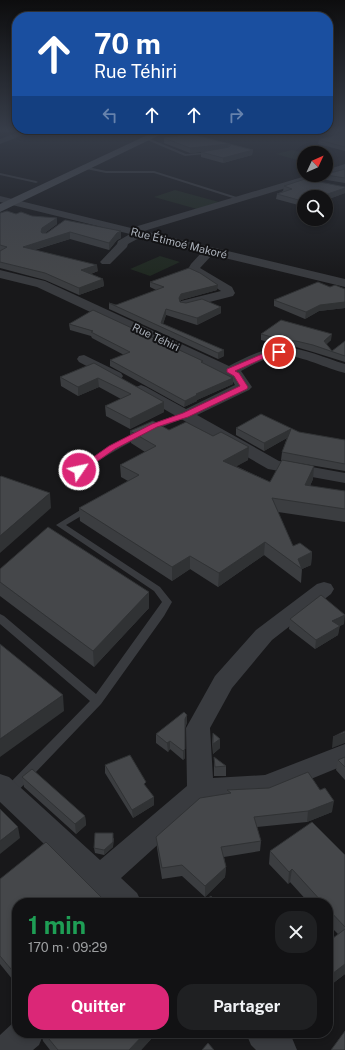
<!DOCTYPE html>
<html lang="fr">
<head>
<meta charset="utf-8">
<style>
  :root { --surface:#121214; --page:#1f2022; --text:#f1f3f6; --muted:#9c9ea0; --line:#313234; --accent:#db2777 }
  body { margin:0; font-family:"Public Sans",sans-serif; background:var(--page); color:var(--text); height:100vh; display:flex; flex-direction:column; font-size:15px; white-space:nowrap }
  * { box-sizing:border-box; margin:0 }
  p { font-size:13px; color:var(--muted) }
  .icon { flex:none; width:22px; height:22px; fill:none; stroke:currentColor; stroke-width:2; stroke-linecap:round; stroke-linejoin:round }
  .map { position:relative; flex:1; overflow:hidden }
  .sheet { position:absolute; left:12px; top:898px; width:321px; height:140px; display:flex; flex-direction:column; background:var(--surface); border-radius:16px; box-shadow:0 2px 6px #0003,0 0 0 1px var(--line) }
  .sheet>* { flex:none }
  .top-card { position:absolute; left:12px; top:12px; width:321px; height:122px; border-radius:16px; box-shadow:0 2px 6px #0003,0 0 0 1px var(--line); background:#1a4fa0; color:#fff; overflow:hidden }
  .needle { width:26px; rotate:46deg }
  .buttons { position:absolute; left:297px; top:146px; display:grid; gap:8px }
  .buttons a { display:grid; place-items:center; width:36px; height:36px; border-radius:50%; background:var(--surface); box-shadow:0 2px 6px #0003,0 0 0 1px var(--line); font-size:20px }
  .pin { position:absolute; display:grid; place-items:center; width:34px; height:34px; color:#fff; margin:-17px; border:2px solid #fff; border-radius:50%; box-shadow:0 1px 4px #0007 }
  .me { position:absolute; width:44px; margin:-22px; rotate:56deg; stroke-linejoin:round; filter:drop-shadow(0 0 3px #0008) }
  .turn { display:flex; align-items:center; gap:14px; height:84px; padding:0 16px; font-size:18px }
  .turn .icon { width:52px; height:52px; stroke-width:2.5 }
  .turn b { display:block; font-size:28px; line-height:34px }
  .lanes { display:flex; align-items:center; height:38px; padding:0 16px; background:#0003; justify-content:center; gap:20px; direction:ltr }
  .lanes .off { opacity:.35 }
  .round { display:grid; place-items:center; flex:none; width:42px; height:42px; border-radius:16px; background:var(--page) }
  .summary { display:flex; align-items:center; justify-content:space-between; height:68px; padding:0 16px }
  h1 { font-size:24px; font-weight:700; line-height:30px; color:#1e9e55 }
  .primary-button { display:flex; gap:8px; margin-top:auto; padding:8px 16px }
  .primary-button a { flex:1; height:46px; border-radius:16px; background:var(--accent); color:#fff; font-size:16px; font-weight:700; line-height:46px; text-align:center }
  .primary-button a+a { background:var(--page); color:var(--text) }
  .map>svg:first-child { display:block }
  .green { fill:#202921 }
  .lines { fill:none; stroke-linecap:round; stroke-linejoin:round }
  .lane { fill:#393b3f; fill-rule:evenodd }
  .street { fill:#393b3f; fill-rule:evenodd }
  .secondary { fill:#474a4f; fill-rule:evenodd }
  .wall { fill:#3b3d40 }
  .shaded-wall { fill:#303234 }
  .building { fill:#45474a; stroke:#303234 }
  .route { fill:#db2777; stroke:#8e194d }
  .labels { text-anchor:middle; dominant-baseline:central; stroke-width:4; stroke-linejoin:round; paint-order:stroke }
  .far-street-label { font-size:11px; fill:#abb1ba; stroke:#131315 }
</style>
</head>
<body>
<div class="map">
<svg width="345" height="1050" viewBox="0 0 345 1050">
  <rect width="100%" height="100%" fill="#18181a"/>
  <path class="green" d="M292,150L304,153V162L276,154Z
    M175,190L219,202L197,209L154,197Z
    M160,256L180,262L150,276L130,269Z"/>
  <g class="lines">
    <path class="lane" d="M148,138L186,154L213,152L215,153L185,156L147,140Z
      M88,167L106,171H154L243,199L239,200L154,173H106L86,169Z
      M0,173L36,181L38,182L36,183L0,175Z
      M185,413L189,415L188,417C150,430 115,449 82,472H79L75,470C80,464 88,460 95,456C123,438 153,421 185,413Z
      M90,504L94,507L93,509L66,525L160,587L172,602L164,616L101,704L12,797L8,798L4,797L2,793L4,789L90,701L0,624V614L4,616L96,694L162,602L154,591L56,525Z"/>
    <path class="street" d="M21,131H33L0,144V139Z
      M145,131H154L150,133Z
      M345,164V170L326,176L324,175L322,177L144,231L345,279V287L212,255L200,268L232,287L235,293L233,296L186,308L181,307L180,304L181,301L221,291L188,269L191,264L202,252L141,237L128,244L127,247L110,264H102L100,262L117,244L118,241L130,234L0,202V196L131,228L309,175H326V170Z
      M0,270L45,281L229,366C245,358 261,349 279,348C301,346 324,358 345,364V373C323,368 296,351 272,357C261,360 251,366 241,371L252,387L249,390L197,415L279,461L345,473V483L268,469L136,393L133,390L136,387L141,385L146,387L186,409L235,385L231,378L37,287L0,278Z
      M84,355L121,373L123,376L121,379L116,380L111,379L79,362L77,359L79,356Z
      M324,582L331,584L334,589L331,594L272,640L232,688L210,728L213,778L265,775L345,744V765L267,797L206,801L121,878L137,893L142,903H106L0,802V774L9,777L100,860L187,786L186,728L215,676L256,630L317,584Z
      M15,1021H17V1033H44L39,1045L33,1050H0V1035Z
      M246,1033H287L292,1038L297,1050H256L251,1045Z"/>
    <path class="secondary" d="M156,131H168L0,212V204Z"/>
  </g>
  <path class="wall" d="M315,131H345V151L318,144L319,140L335,136Z
    M191,134L253,150L252,155L223,163L201,157V152L190,153L164,143V138Z
    M345,169V183L321,179L322,175H326V173L334,172Z
    M284,186L345,187V193L326,200L302,206L276,199L277,194L283,191Z
    M0,213L16,214L32,216L57,218V224L45,233H47L65,220L121,238L117,240L109,250L70,239L35,250L98,271L91,274L103,279L104,286L79,295L45,280L0,268Z
    M150,282L217,290L181,300L180,302L186,303L221,307V313L197,325L166,315L163,324L224,350V356L218,359L109,309V303L116,305L156,290L150,287Z
    M330,287L345,289V308L319,311L305,319L274,306V300Z
    M69,324L203,363L233,384L197,400V401L184,407L110,366V360L124,355L92,338L91,336L70,330Z
    M261,334L331,340L326,344L332,351L345,341V362L313,352L296,347L281,346L261,340Z
    M94,363L164,412L130,429L106,416L105,406L121,399L99,387L78,396L61,386L60,377Z
    M236,428L299,432L345,440V471L281,460L282,452L287,438L264,451L236,435Z
    M169,430L213,436L249,447L248,460L236,466L270,482L313,479L310,486L345,491V522L278,512L293,546L312,552L311,565L302,569L301,583L264,555L218,587L190,569L172,581L80,521L79,508L128,481L121,477L120,465L145,452L131,443L130,431Z
    M0,569L149,592V608L94,667L0,596Z
    M290,619L344,624L339,626L338,635L315,649L289,629Z
    M187,723L185,728V758L183,760L170,749L168,752L156,743V734Z
    M213,733L220,739V748L213,754L212,742Z
    M214,757L226,766V776H214Z
    M345,757V780L336,770L338,760Z
    M105,765L154,805L133,818L105,773Z
    M22,777L85,816L86,825L76,834L24,787Z
    M227,790L332,812L307,822L257,827L261,841L260,851L224,857L226,867L225,877L205,897L182,876L162,879L157,848L156,837L227,794Z
    M114,838L113,847L104,855L95,853L94,848Z
    M270,851L345,855V974L328,987V942L338,934L328,924V903H309L290,882L288,884L269,864Z
    M0,879L17,903V985L0,964Z
    M41,1033H154V1036L141,1050H50L43,1041Z"/>
  <path class="shaded-wall" d="M228,144V149L190,153V148Z
    M253,150L252,155L223,163V158Z
    M345,188V193L326,200V197H319Z
    M302,201H304V206H302Z
    M57,218V224L42,235L41,232L42,228Z
    M121,231V238L117,240L109,250V243L117,233Z
    M70,232V239L24,253L23,247Z
    M97,265L98,271L82,277L81,270Z
    M103,279L104,286L79,295V288Z
    M218,285L217,290L181,300L179,304V298L181,294Z
    M345,302V308L319,311L305,319L306,312L320,305Z
    M221,307V313L197,325V318Z
    M166,309V315L162,327L161,323Z
    M332,334L331,340L323,348L324,341Z
    M224,350V356L218,359V353Z
    M98,378L99,387L78,396V387Z
    M233,378V384L197,400V401L184,407L185,401L196,394Z
    M164,402V412L130,429V419Z
    M291,429L290,436L264,451V443Z
    M249,447L248,460L223,474V461Z
    M314,466L313,479L304,498L305,485Z
    M50,493L51,508L0,553V536Z
    M265,542L264,555L218,587L219,573Z
    M312,552L311,565L302,569L298,559Z
    M190,556V569L172,581V567Z
    M149,592V608L94,667L93,651Z
    M345,615L344,624L331,631L332,621Z
    M340,626L338,635L315,649L316,640Z
    M63,695L64,711L0,757V739Z
    M187,715V723L184,728L185,719Z
    M345,733V743L332,748L333,737Z
    M220,739V748L213,754V744Z
    M170,741V749L168,752L167,743Z
    M185,749V758L183,760V751Z
    M154,797V805L133,818L132,810Z
    M334,801L332,812L307,822L308,811Z
    M85,816L86,825L76,834L75,824Z
    M18,827L20,838L0,854V841Z
    M113,833V847L104,855V850Z
    M226,867L225,877L205,897V886Z
    M292,869L290,882L288,884L289,872Z
    M345,964V974L328,987V977Z
    M17,974V982L16,975Z
    M145,1033H154V1036L141,1050H129Z"/>
  <path class="building" d="M332,131H345V147L319,140L342,133Z
    M191,134L253,150L223,158L201,152L229,147L231,145L228,144L190,148L164,138Z
    M345,169V178L326,175V173L334,172Z
    M305,179L345,187V188L319,197H304V201H302L277,194L292,189L284,186Z
    M7,211L16,214L21,212L32,216L57,218L42,228L41,232L42,233H47L65,220L121,231L117,233L109,243L70,232L23,247L97,265L81,270L103,279L79,288L45,273L0,262V251L7,247L0,245V213Z
    M189,268L200,273L218,285L181,294L179,298L180,302L186,303L202,299L221,307L197,318L166,309L161,323L224,350L218,353L109,303L116,305L164,287L150,282Z
    M318,282L330,287L335,285L345,289V302L320,305L306,312L274,300Z
    M93,310L203,361L201,362L233,378L196,394L197,395L185,401L110,360L130,352L91,332L93,331L69,324Z
    M281,320L332,334L324,341L332,351L345,341V356L313,345L296,341L282,340L261,334Z
    M94,363L164,402L130,419L105,406L131,394L98,378L78,387L60,377Z
    M261,414L299,432L345,440V464L282,452L291,429L264,443L236,428Z
    M153,421L169,430L186,422L213,436L221,432L249,447L223,461L270,482L282,460L314,466L305,485L345,491V509L272,498L293,546L300,543L312,552L298,559L302,569L265,542L219,573L190,556L172,567L79,508L139,475L120,465L156,446L130,431Z
    M1,476L50,493L0,536V477Z
    M48,527L149,592L93,651L0,582V569Z
    M321,595L345,615L332,621L340,626L316,640L290,619Z
    M0,644L63,695L0,739Z
    M184,712L187,715L185,719V749L183,751L170,741L167,743L156,734Z
    M345,731V733L333,737Z
    M213,733L220,739L213,744Z
    M130,755L146,782L144,784L154,797L132,810L105,765Z
    M214,757L226,766L215,767Z
    M345,757V767L338,760Z
    M32,769L85,816L75,824L22,777Z
    M308,772L320,790L325,788L334,801L308,811L254,817L261,841L221,847L226,867L205,886L182,865L162,868L156,837L200,798L231,793L227,790L269,788Z
    M0,809L18,827L0,841Z
    M312,822L345,855V927L328,909V903H323L292,869L289,872L270,851Z
    M95,833H113V842L104,850L94,848Z
    M46,842L105,901L102,903H17V974L16,975L0,956V879Z
    M211,896L217,903H201Z
    M345,929V964L328,977V942Z
    M345,1031V1050H331Z
    M44,1033H145L129,1050H58Z
    M208,1043L214,1050H202Z"/>
  <linearGradient id="sky" x2="0" y2="1"><stop stop-color="#0d0d0e"/><stop offset="0.47" stop-color="#373d49"/><stop offset="1" stop-color="#373d49" stop-opacity="0"/></linearGradient>
  <rect width="345" height="278" fill="url(#sky)"/>
  <path class="route" d="M279,350H281V353L271,355L235,371L239,373L248,387L247,389L188,417L157,427L115,449L82,472H79L75,470L109,446L152,424L183,413L240,386L234,376L227,372V369L267,352Z"/>
  <g class="labels">
    <g class="far-street-label">
      <text transform="translate(179 243) rotate(14)">Rue Étimoé Makoré</text>
      <text transform="translate(156 337) rotate(25)">Rue Téhiri</text>
    </g>
  </g>
</svg>
<div class="buttons">
<a><svg class="needle" viewBox="-14 -14 28 28"><path d="M0-13l5 13h-10z" fill="#e53935"/><path d="M0 13l5-13h-10z" fill="#9c9ea0"/></svg></a>
<a><svg class="icon" aria-label="search" viewBox="0 0 24 24"><circle cx="10" cy="10" r="6"/><path d="M15 15l6 6"/></svg></a>
</div>
<div class="pin" style="left:279px;top:352px;background:#d93025"><svg class="icon" aria-label="arrive" viewBox="0 0 24 24"><path d="M6 21V4h12l-3 4 3 4H6"/></svg></div>
<svg class="me" style="left:79px;top:470px" viewBox="-20 -20 40 40"><circle r="17" fill="#db2777" stroke="#fff" stroke-width="3"/><path d="M0-11L8 9 0 5-8 9z" fill="#fff"/></svg>
<div class="top-card">
<div class="turn"><svg class="icon" aria-label="ahead" viewBox="0 0 24 24"><path d="M12 20V5M6 11l6-6 6 6"/></svg><div><b>70 m</b>Rue Téhiri</div></div>
<div class="lanes"><svg class="icon off" aria-label="left" viewBox="0 0 24 24"><path d="M17 20v-9H6M10 6l-5 5 5 5"/></svg><svg class="icon" aria-label="ahead" viewBox="0 0 24 24"><path d="M12 20V5M6 11l6-6 6 6"/></svg><svg class="icon" aria-label="ahead" viewBox="0 0 24 24"><path d="M12 20V5M6 11l6-6 6 6"/></svg><svg class="icon off" aria-label="right" viewBox="0 0 24 24"><path d="M7 20v-9h11M14 6l5 5-5 5"/></svg></div>
</div>
<section class="sheet">
<div class="summary"><div><h1>1 min</h1><p>170 m · 09:29</p></div><a class="round"><svg class="icon" aria-label="close" viewBox="0 0 24 24"><path d="M6 6l12 12M18 6L6 18"/></svg></a></div>
<div class="primary-button"><a>Quitter</a><a>Partager</a></div>
</section>
</div>
</body>
</html>
